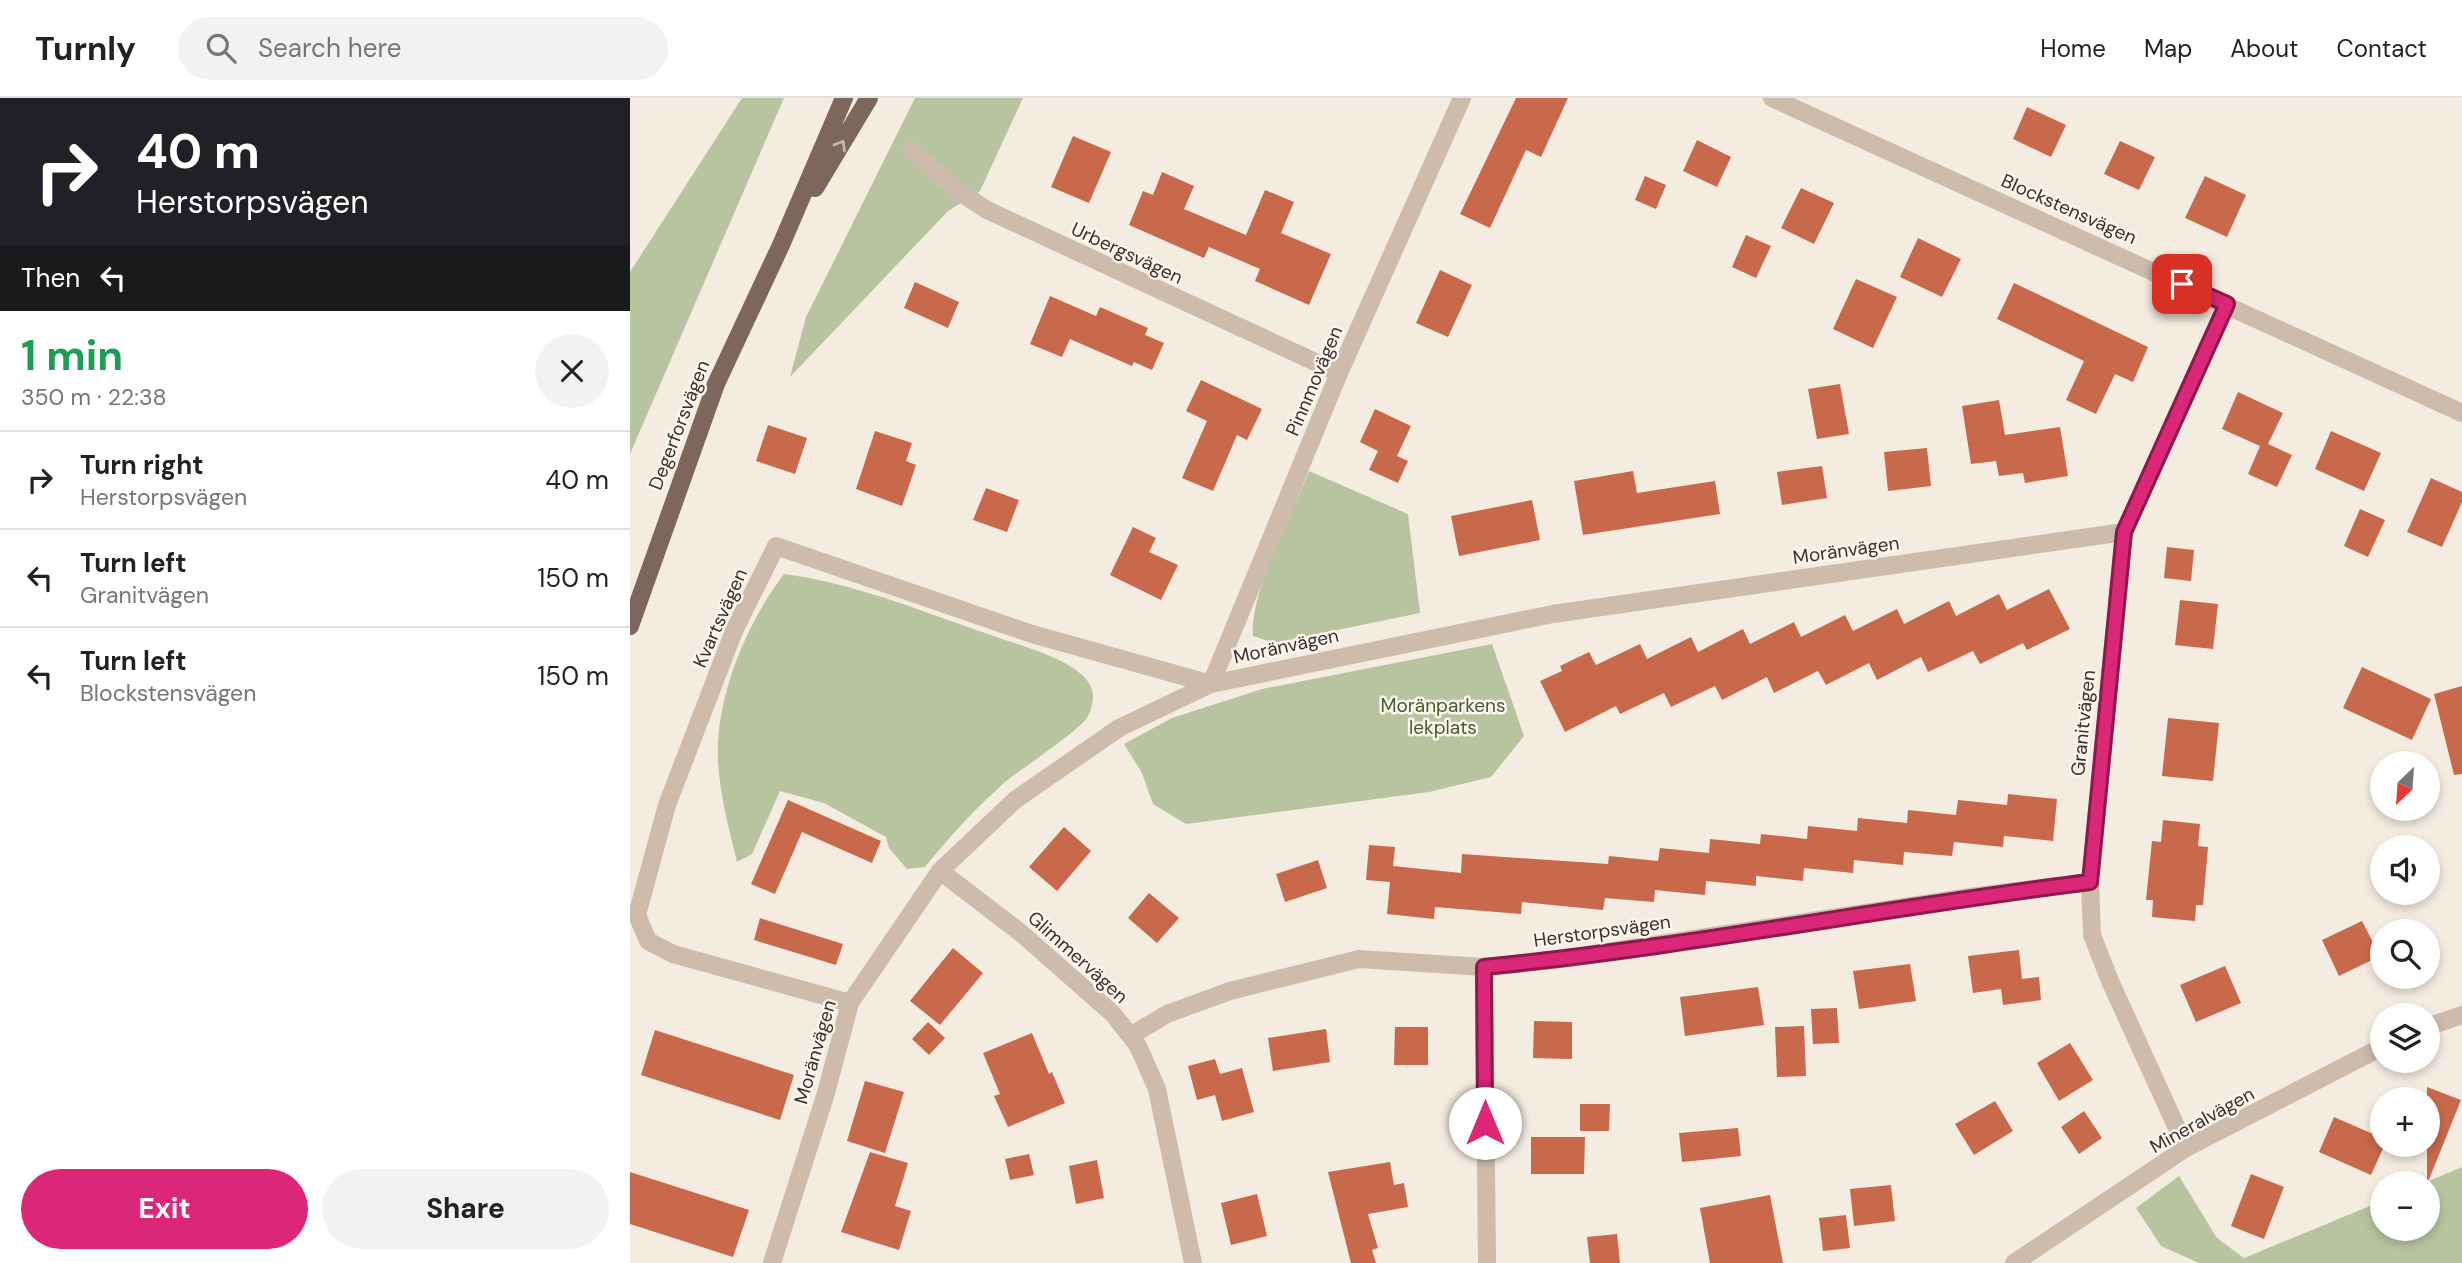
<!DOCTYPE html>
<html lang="en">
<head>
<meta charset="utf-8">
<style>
  :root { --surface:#fff; --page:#f2f2f2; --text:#222; --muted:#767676; --line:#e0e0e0; --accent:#db2777 }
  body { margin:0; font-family:"DM Sans",sans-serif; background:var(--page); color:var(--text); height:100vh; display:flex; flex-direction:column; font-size:26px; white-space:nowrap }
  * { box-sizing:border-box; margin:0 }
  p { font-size:23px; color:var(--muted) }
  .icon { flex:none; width:38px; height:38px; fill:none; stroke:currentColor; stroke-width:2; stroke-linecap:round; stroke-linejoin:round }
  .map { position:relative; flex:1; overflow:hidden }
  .panel { display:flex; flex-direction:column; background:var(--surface); width:630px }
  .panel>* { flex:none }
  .hud { background:#202124; color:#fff; overflow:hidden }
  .needle { width:46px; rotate:205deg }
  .tools { position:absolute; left:1740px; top:653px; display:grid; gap:14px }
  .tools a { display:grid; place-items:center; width:70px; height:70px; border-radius:50%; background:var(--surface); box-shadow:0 4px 10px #0003; font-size:35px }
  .pin { position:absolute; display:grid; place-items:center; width:60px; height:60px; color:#fff; margin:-30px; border-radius:14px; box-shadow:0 4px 10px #0006 }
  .me { position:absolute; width:77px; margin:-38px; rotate:0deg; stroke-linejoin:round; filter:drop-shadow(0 0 5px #0008) }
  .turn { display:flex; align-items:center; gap:24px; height:147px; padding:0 21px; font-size:32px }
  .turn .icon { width:91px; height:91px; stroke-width:2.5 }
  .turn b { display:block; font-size:49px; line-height:60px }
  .then { display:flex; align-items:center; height:66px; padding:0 21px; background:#0003; gap:14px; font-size:26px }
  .round { display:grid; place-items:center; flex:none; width:74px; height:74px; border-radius:37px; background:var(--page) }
  .head { display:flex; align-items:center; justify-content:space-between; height:119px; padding:0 21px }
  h1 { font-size:42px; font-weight:700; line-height:52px; color:#1e9e55 }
  .cta { display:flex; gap:14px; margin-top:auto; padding:14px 21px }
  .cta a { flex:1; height:80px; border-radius:42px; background:var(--accent); color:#fff; font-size:28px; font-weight:700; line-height:80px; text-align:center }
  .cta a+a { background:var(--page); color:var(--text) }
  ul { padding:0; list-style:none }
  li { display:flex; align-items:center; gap:21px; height:98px; padding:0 21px; border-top:2px solid var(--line) }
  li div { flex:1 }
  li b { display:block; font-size:26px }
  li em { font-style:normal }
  header { display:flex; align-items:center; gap:42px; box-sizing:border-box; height:98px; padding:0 35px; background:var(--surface); border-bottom:2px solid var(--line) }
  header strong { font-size:33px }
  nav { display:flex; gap:38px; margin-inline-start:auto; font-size:24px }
  .search { width:490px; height:63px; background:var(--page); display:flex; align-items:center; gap:18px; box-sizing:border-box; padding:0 24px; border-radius:38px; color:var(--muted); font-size:26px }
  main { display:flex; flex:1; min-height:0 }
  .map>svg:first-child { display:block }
  .green { fill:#b8c4a0 }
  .building { fill:#c8694b }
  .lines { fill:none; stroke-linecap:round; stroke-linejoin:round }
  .minor { stroke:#cdbbac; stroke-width:18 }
  .major { stroke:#7d675c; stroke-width:18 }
  .oneway { stroke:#c2b5ac }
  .route-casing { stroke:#8e194d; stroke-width:18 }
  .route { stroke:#db2777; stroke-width:12 }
  .labels { text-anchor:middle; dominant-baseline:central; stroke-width:5; stroke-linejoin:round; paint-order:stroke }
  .street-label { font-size:19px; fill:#3b302b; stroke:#fbf5ee }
  .park-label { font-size:19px; fill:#4a5a2e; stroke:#fbf5ee }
</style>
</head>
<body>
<header>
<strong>Turnly</strong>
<div class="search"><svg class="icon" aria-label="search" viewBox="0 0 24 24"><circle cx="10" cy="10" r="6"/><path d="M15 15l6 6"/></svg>Search here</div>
<nav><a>Home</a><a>Map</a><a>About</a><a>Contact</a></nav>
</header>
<main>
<section class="panel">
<div class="hud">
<div class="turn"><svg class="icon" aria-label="right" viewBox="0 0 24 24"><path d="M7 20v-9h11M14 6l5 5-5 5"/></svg><div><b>40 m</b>Herstorpsvägen</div></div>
<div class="then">Then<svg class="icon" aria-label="left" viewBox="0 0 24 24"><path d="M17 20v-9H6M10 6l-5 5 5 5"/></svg></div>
</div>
<div class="head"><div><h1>1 min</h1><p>350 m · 22:38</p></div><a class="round"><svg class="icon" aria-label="close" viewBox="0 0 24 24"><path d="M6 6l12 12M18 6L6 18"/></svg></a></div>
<ul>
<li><svg class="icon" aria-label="right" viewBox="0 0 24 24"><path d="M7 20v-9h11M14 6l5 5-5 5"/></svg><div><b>Turn right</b><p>Herstorpsvägen</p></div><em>40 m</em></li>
<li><svg class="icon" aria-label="left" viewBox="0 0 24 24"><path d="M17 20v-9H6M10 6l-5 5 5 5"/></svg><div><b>Turn left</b><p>Granitvägen</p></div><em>150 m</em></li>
<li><svg class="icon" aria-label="left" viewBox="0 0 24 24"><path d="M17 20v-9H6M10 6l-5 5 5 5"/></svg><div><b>Turn left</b><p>Blockstensvägen</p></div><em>150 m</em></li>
</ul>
<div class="cta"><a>Exit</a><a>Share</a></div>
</section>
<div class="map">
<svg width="1832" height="1165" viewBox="0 0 1832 1165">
  <rect width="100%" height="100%" fill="#f4ebe1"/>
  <path class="green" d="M112,0H154L0,356V174Z
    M285,0H393L350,93L318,113L160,279L176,219Z
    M679,373L778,416L790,515L644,545L623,538C619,496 662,415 679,373Z
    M154,476C224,485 291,513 358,536C385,546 429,557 451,576C465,588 466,602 458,618C452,631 391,671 375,684C345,711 320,738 295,769L277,771L259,750L256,739L194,705L150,693L122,756L107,764C99,731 90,698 88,663C85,600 116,526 154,476Z
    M862,546L894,638L861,679L799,694L556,726L523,706L512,675L494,646L542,620L632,591Z
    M1832,1069V1165H1569L1531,1148L1506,1110L1549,1078L1587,1140L1614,1160L1752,1103V1130H1797V1085H1794Z"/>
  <path class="building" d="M886,0H938L911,59L896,52L860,130L830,116Z
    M1397,9L1436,27L1421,59L1383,41Z
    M443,38L481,54L459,105L421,89Z
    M1067,42L1101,59L1087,89L1053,73Z
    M1490,43L1525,59L1509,92L1474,76Z
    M532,74L564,88L554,111L616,137L635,92L664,104L651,135L701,156L679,207L625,183L630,171L579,149L574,160L499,127L513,93L523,97Z
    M1015,78L1036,87L1026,111L1005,102Z
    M1575,78L1616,97L1597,139L1555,120Z
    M1171,90L1204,105L1184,146L1151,130Z
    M1116,137L1141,148L1126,180L1102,169Z
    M1288,140L1331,161L1312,199L1270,179Z
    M810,172L842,187L818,239L786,225Z
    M1226,181L1267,199L1243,250L1203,231Z
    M285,184L329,204L318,230L274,210Z
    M1384,185L1518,249L1503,284L1485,276L1466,316L1436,302L1454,263L1367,221Z
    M420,198L466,218L470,209L518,230L515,237L534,245L522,272L504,264L502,268L440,241L432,259L400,246Z
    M571,282L632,311L617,342L607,337L583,393L552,380L577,323L556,313Z
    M1210,286L1219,336L1187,341L1178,291Z
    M1608,294L1653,315L1638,346L1662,357L1647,389L1618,376L1630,348L1592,331Z
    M1369,302L1375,337L1430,329L1438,378L1395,385L1393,375L1369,378L1366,363L1341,366L1332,308Z
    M745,311L781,328L767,358L778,363L768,385L739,372L748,353L730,344Z
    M138,327L177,340L165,376L126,363Z
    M245,333L282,345L276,363L286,367L272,408L226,391Z
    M1701,333L1751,355L1734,393L1685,371Z
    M1297,350L1301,388L1258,393L1254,354Z
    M1192,368L1197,400L1152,407L1147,374Z
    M1003,373L1007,395L1085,383L1090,416L953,437L944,383Z
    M1801,380L1832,394V404L1812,449L1777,434Z
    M356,390L389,402L377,434L343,422Z
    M902,402L910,442L829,458L821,418Z
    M1730,411L1755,422L1738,459L1714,448Z
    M503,429L526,440L519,454L548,467L531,502L480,477Z
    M1537,449L1564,452L1561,483L1534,480Z
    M1419,491L1440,531L1397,552L1393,545L1350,566L1343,553L1298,574L1291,559L1247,582L1239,565L1196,587L1188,573L1144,595L1137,579L1092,602L1085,588L1041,609L1034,595L990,616L986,608L935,634L910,583L932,573L930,568L959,554L966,567L1010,546L1017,561L1061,539L1068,554L1113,531L1120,546L1164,524L1171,539L1215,517L1223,533L1267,511L1274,526L1319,503L1326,518L1369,496L1377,512Z
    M1550,502L1588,506L1583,551L1545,547Z
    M1732,569L1801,601L1782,642L1713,610Z
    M1832,588V676L1824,677L1804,596Z
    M1538,620L1589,625L1583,683L1532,678Z
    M1378,696L1427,701L1423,743L1374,738L1373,749L1324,744L1322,758L1274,754L1273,767L1224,762L1223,775L1174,770L1173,783L1126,778V788L1076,783L1075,797L1025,792L1024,804L975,800L973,812L892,804L891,816L805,809L804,821L757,816L760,784L736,782L739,747L765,749L763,768L831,775L832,756L978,766L979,758L1028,763L1030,750L1079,755L1080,741L1130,746L1131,736L1177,741L1178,728L1227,733L1228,720L1277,725L1278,712L1326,717L1328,702L1377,707Z
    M158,702L251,743L242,765L172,734L145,796L121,786Z
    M1533,722L1570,726L1568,748L1578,749L1573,807H1566L1565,823L1522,819L1523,802H1516L1522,743L1531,744Z
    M434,729L461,753L427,793L399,769Z
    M688,762L697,790L655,804L646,776Z
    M519,795L549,820L527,845L498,820Z
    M130,820L213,846L206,867L124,842Z
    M1732,823L1750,858L1709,878L1692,842Z
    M323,850L353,875L310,927L280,903Z
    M1389,852L1392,881L1409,879L1411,902L1373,907L1371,891L1343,895L1338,858Z
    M1280,866L1286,903L1229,911L1223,873Z
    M1595,868L1611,905L1566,924L1550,887Z
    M1128,889L1134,927L1055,938L1050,899Z
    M1207,910L1209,945L1183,946L1181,911Z
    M904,923L942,924V961L903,960Z
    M298,924L315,940L299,957L282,941Z
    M1174,928L1176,978L1147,979L1145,929Z
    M765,929H798V967H764Z
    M696,931L700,964L643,973L638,940Z
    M25,932L164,977L150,1022L11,977Z
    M402,935L419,976L422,974L435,1005L378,1029L364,998L370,996L353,955Z
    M1440,945L1463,982L1429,1003L1407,965Z
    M585,961L590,976L612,970L624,1014L592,1023L585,997L567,1002L558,968Z
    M235,983L274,994L255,1055L217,1043Z
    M1797,989L1831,1002L1798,1084H1797Z
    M1365,1003L1383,1033L1344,1057L1325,1026Z
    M950,1006H980L979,1033H950Z
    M1454,1013L1472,1040L1449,1056L1431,1029Z
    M1704,1019L1752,1040V1046H1755L1741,1077L1689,1054Z
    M1108,1030L1111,1058L1052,1064L1049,1035Z
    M901,1039H955L954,1076H901Z
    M240,1054L278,1065L265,1108L281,1113L269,1152L211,1134Z
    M399,1056L404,1077L380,1082L375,1061Z
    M467,1062L474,1100L446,1106L439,1068Z
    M760,1064L764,1087L774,1085L778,1109L738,1116L748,1150L742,1152L746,1165H721L698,1074Z
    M0,1074L119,1112L103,1159L0,1126Z
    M1621,1076L1654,1089L1634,1141L1601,1128Z
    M1261,1087L1265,1123L1224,1128L1220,1091Z
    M627,1096L637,1138L601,1147L591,1105Z
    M1140,1097L1153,1165H1080L1070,1110Z
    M1216,1117L1220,1150L1193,1153L1189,1120Z
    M987,1136L990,1165H960L957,1139Z"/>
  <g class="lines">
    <path class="minor" d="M1142,0L1832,315
      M281,52L328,93L357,112L709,275
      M310,773L391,835L483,916L508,948L527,991L563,1165
      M854,869L857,1165
      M220,905L43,856L18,843L7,817L37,707L104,533L146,448L402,536L581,586L709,275L832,0
      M1797,929L1832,917
      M500,938L537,916L600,893L729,861L854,869L931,861L1347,798L1460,784
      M1556,1050L1480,883L1462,837L1460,784L1494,434L1597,206
      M142,1165L196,995L220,905L310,773L385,702L489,630L581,586L923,516L1494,434
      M1384,1165L1556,1050L1752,949"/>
    <path class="major" d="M185,90L239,0
      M0,528L86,286L151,147L214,0"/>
  </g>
  <defs><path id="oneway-chevron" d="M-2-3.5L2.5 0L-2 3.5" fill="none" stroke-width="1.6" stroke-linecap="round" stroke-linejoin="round" transform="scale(1.75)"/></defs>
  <use class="oneway" href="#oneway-chevron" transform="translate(211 47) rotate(-59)"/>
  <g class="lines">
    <g class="route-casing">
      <path id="route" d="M855,1025L854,869C1057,849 1258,809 1460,784L1494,434L1597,206L1552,186"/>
    </g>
    <use href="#route" class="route"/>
  </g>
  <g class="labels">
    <g class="street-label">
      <text transform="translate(1439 111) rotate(24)">Blockstensvägen</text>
      <text transform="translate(497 155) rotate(25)">Urbergsvägen</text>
      <text transform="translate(684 283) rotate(-67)">Pinnmovägen</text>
      <text transform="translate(49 327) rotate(-69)">Degerforsvägen</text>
      <text transform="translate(1216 452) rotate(-8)">Moränvägen</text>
      <text transform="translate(90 520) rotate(-66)">Kvartsvägen</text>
      <text transform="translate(656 548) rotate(-12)">Moränvägen</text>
      <text transform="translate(1453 625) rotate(-84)">Granitvägen</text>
      <text transform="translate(972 833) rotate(-8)">Herstorpsvägen</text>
      <text transform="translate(448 859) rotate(42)">Glimmervägen</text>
      <text transform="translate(185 954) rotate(-74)">Moränvägen</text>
      <text transform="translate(1572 1022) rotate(-29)">Mineralvägen</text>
    </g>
    <g class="park-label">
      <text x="813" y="607">Moränparkens<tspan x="813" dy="22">lekplats</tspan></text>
    </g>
  </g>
</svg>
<div class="tools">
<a><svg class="needle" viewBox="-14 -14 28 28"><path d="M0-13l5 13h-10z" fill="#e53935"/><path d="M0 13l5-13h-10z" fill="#767676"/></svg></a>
<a><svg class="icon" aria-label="sound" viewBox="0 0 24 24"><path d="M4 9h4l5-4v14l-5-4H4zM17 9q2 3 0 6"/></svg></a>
<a><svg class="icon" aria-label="search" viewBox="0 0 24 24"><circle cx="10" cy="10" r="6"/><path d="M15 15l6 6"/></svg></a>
<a><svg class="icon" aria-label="layers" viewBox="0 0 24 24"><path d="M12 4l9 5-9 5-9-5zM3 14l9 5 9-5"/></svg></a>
<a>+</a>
<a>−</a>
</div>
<div class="pin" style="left:1552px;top:186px;background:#d93025"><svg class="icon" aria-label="arrive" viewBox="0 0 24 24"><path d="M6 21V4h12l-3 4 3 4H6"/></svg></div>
<svg class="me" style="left:855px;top:1025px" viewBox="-20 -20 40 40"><circle r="19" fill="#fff"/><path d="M0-13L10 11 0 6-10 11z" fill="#db2777"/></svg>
</div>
</main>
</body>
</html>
